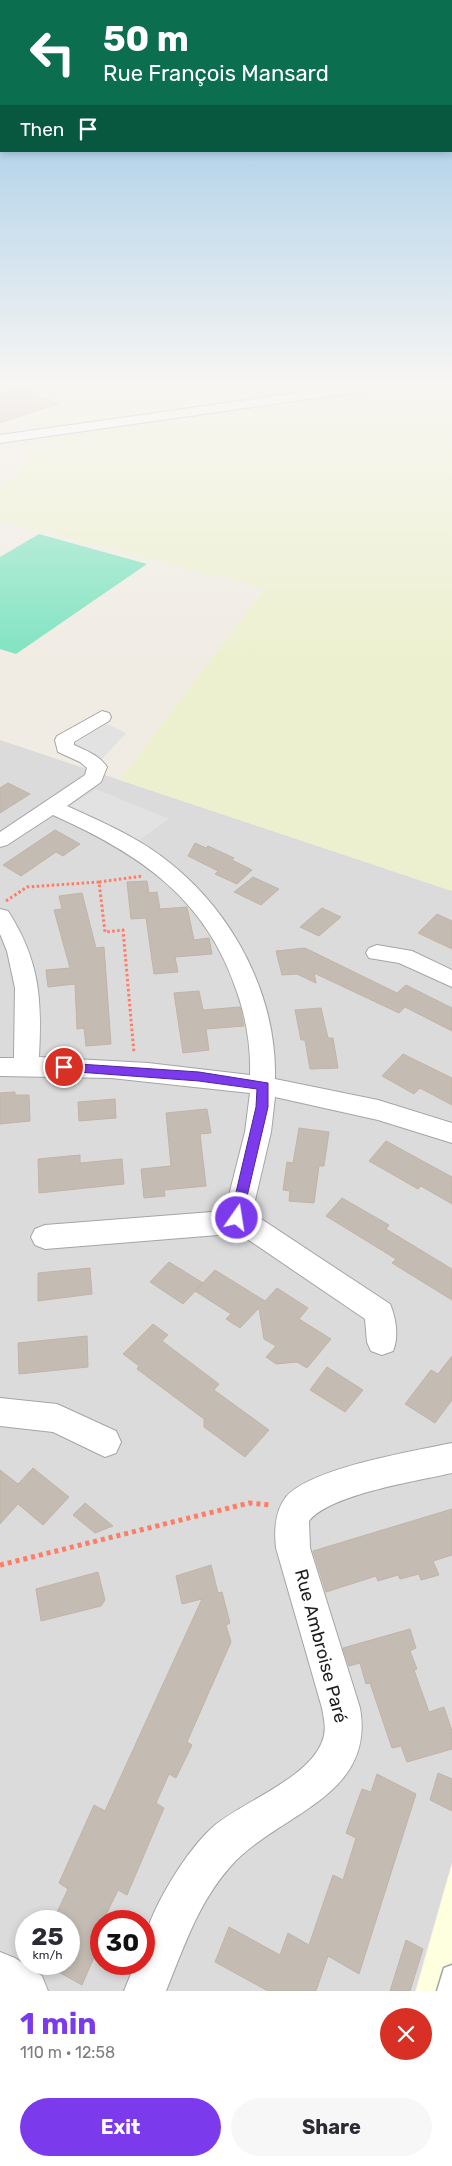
<!DOCTYPE html>
<html lang="en">
<head>
<meta charset="utf-8">
<style>
  :root { --surface:#fff; --page:#f7f7f7; --text:#2b2b33; --muted:#7c7c81; --accent:#7c3aed }
  body { margin:0; font-family:Rubik,sans-serif; background:var(--page); color:var(--text); height:100vh; display:flex; flex-direction:column; font-size:19px; white-space:nowrap }
  * { box-sizing:border-box; margin:0 }
  p { font-size:16px; color:var(--muted) }
  .icon { flex:none; width:28px; height:28px; fill:none; stroke:currentColor; stroke-width:2; stroke-linecap:round; stroke-linejoin:round }
  .map { position:relative; height:1991px; overflow:hidden }
  .drawer { display:flex; flex-direction:column; background:var(--surface); flex:1 }
  .drawer>* { flex:none }
  .banner { position:absolute; left:0px; top:0px; width:452px; height:152px; box-shadow:0 2px 8px #0003; background:#0b6e4f; color:#fff; overflow:hidden }
  .speed { position:absolute; left:15px; top:1910px; display:flex; gap:10px; font-size:25px; font-weight:700; text-align:center }
  .speed>* { display:grid; place-content:center; width:65px; height:65px; border-radius:50%; background:var(--surface); box-shadow:0 2px 8px #0003; line-height:1 }
  .speed small { font-size:12px; font-weight:400 }
  .speed .limit { border:8px solid #d22; background:#fff; color:#111 }
  .pin { position:absolute; display:grid; place-items:center; width:42px; height:42px; color:#fff; margin:-21px; border:2px solid #fff; border-radius:50%; box-shadow:0 1px 5px #0007 }
  .me { position:absolute; width:55px; margin:-28px; rotate:13deg; stroke-linejoin:round; filter:drop-shadow(0 0 4px #0008) }
  .turn { display:flex; align-items:center; gap:18px; height:105px; padding:0 20px; font-size:22px }
  .turn .icon { width:65px; height:65px; stroke-width:2.5 }
  .turn b { display:block; font-size:35px; line-height:42px }
  .then { display:flex; align-items:center; height:48px; padding:0 20px; background:#0003; gap:10px; font-size:19px }
  .round { display:grid; place-items:center; flex:none; width:52px; height:52px; border-radius:26px; background:var(--page) }
  .headline { display:flex; align-items:center; justify-content:space-between; height:85px; padding:0 20px }
  h1 { font-size:30px; font-weight:700; line-height:38px; color:var(--accent) }
  .primary-button { display:flex; gap:10px; margin-top:auto; padding:10px 20px }
  .primary-button a { flex:1; height:58px; border-radius:30px; background:var(--accent); color:#fff; font-size:20px; font-weight:700; line-height:58px; text-align:center }
  .primary-button a+a { background:var(--page); color:var(--text) }
  .map>svg:first-child { display:block }
  .residential { fill:#dcdbdb; fill-rule:evenodd }
  .education { fill:#feffde }
  .farmland { fill:#ecf0ce }
  .pitch { fill:#7de3c0 }
  .parking { fill:#e2e2e2 }
  .building { fill:#c4bcb3; stroke:#c2b3a5 }
  .lines { fill:none; stroke-linecap:round; stroke-linejoin:round }
  .lane-casing { stroke:#a5a5a5; stroke-width:3 }
  .street-casing { stroke:#a5a5a5; stroke-width:2 }
  .path-far1 { stroke:#ff7c66; stroke-width:3; stroke-dasharray:2.5 2.5; stroke-linecap:butt }
  .path { stroke:#ff7c66; stroke-width:5; stroke-dasharray:4 4; stroke-linecap:butt }
  .lane { fill:#fff; fill-rule:evenodd }
  .street { fill:#fff; fill-rule:evenodd }
  .route { fill:#7c3aed; stroke:#51269a }
  .labels { text-anchor:middle; dominant-baseline:central; stroke-width:4.5; stroke-linejoin:round; paint-order:stroke }
  .near-street-label { font-size:18px; fill:#1e1e1e; stroke:#fff }
</style>
</head>
<body>
<div class="map">
<svg width="452" height="1991" viewBox="0 0 452 1991">
  <rect width="100%" height="100%" fill="#f0ece4"/>
  <path class="residential" d="M0,740L452,891V1862L415,1991H0ZM26,1921H69V1964H26ZM101,1921H144V1964H101Z"/>
  <path class="education" d="M452,1864V1991H416Z"/>
  <path class="farmland" d="M0,384H452V891L120,780L265,588L0,521V488L51,435L0,410Z"/>
  <path class="pitch" d="M39,534L147,564L16,654L0,649V557Z"/>
  <path class="parking" d="M107,724L126,733L102,759L74,744Z
    M96,789L169,819L136,842L67,808Z"/>
  <path class="building" d="M18,386L58,404L0,423V393Z
    M8,783L30,794L0,813V788Z
    M55,830L80,844L63,856L56,852L21,876L3,865Z
    M195,843L206,848L208,846L234,858L232,860L252,870L237,884L215,874L218,871L188,856Z
    M253,877L279,889L261,905L234,892Z
    M147,881L149,893L157,892L160,909L187,907L194,940L209,938L212,954L175,957L178,972L154,974L146,918L131,919L127,882Z
    M82,893L96,948L104,947L111,1044L86,1046L84,1028L77,1029L75,984L48,987L46,970L70,968L54,910L62,909L59,896Z
    M322,908L341,917L319,936L300,927Z
    M437,914L452,921V949L418,933Z
    M305,948L397,993L406,985L452,1008V1031L405,1007L399,1013L314,973L316,983L297,974L282,975L276,951Z
    M199,991L203,1010L240,1007L244,1026L206,1029L209,1050L183,1053L174,993Z
    M321,1008L328,1038H333L338,1068L310,1069L305,1040H301L295,1010Z
    M403,1054L452,1078V1105L420,1088L414,1094L382,1076Z
    M15,1092V1095H29L30,1121L0,1124V1093Z
    M115,1099L116,1118L79,1121L78,1102Z
    M207,1109L211,1133L200,1134L206,1186L164,1190L165,1196L144,1198L141,1169L171,1166L166,1113Z
    M299,1128L329,1132L324,1166H319L314,1203L289,1201L290,1191L283,1190L287,1162L293,1163Z
    M386,1141L452,1177V1204L421,1186L418,1189L369,1161Z
    M80,1155V1163L122,1159L124,1184L39,1193L38,1159Z
    M342,1198L389,1225L386,1229L452,1269V1300L392,1263L396,1259L326,1216Z
    M169,1262L203,1283L183,1304L150,1282Z
    M90,1268L92,1294L38,1301V1273Z
    M215,1270L265,1301L277,1288L308,1308L299,1319L331,1339L307,1368L297,1362L276,1364L266,1357L276,1346L264,1339L259,1308L240,1328L226,1319L231,1314L195,1291Z
    M153,1324L168,1335L162,1341L219,1384L214,1390L269,1430L245,1457L204,1427V1419L137,1369L139,1366L123,1354Z
    M87,1336L88,1367L19,1374L18,1343Z
    M452,1356V1400L435,1423L405,1404L431,1370L438,1374Z
    M327,1367L363,1390L345,1412L310,1390Z
    M33,1468L69,1497L43,1525L18,1504L0,1524V1470L18,1484Z
    M85,1503L113,1526L95,1533L73,1515Z
    M452,1509V1555L433,1561L439,1575L421,1580L419,1574L400,1579L398,1575L378,1581L376,1576L326,1592L313,1551Z
    M211,1565L218,1593L222,1592L230,1623L226,1625L231,1642L187,1742L192,1745L176,1778L169,1774L156,1803L164,1808L127,1895L118,1890L103,1921H101L93,1944L98,1948L82,1985L44,1964H69V1921H53L68,1889L59,1883L94,1805L105,1811L202,1599L182,1604L176,1576Z
    M98,1572L105,1600L101,1606L41,1621L36,1589Z
    M410,1629L416,1648L410,1651L417,1669L414,1670L429,1712L444,1707L452,1731V1749L407,1762L401,1746L392,1748L370,1683L366,1684L360,1663L349,1666L343,1648Z
    M438,1773L452,1779V1811L430,1800Z
    M377,1774L416,1794L359,1974L328,1956L316,1991H268L215,1962L229,1927L280,1955L288,1933L309,1945L333,1875L343,1880L356,1838L346,1833L362,1789L371,1792Z
    M406,1940L423,1949L410,1991H390Z"/>
  <g class="lines">
    <g class="lane-casing">
      <path id="lane" d="M452,1965V1991H437L444,1968Z"/>
    </g>
    <g class="street-casing">
      <path id="street" d="M359,384H393L387,388L0,443V435Z
        M102,711L109,713L111,717L109,721L74,742V745C87,751 99,755 107,767L101,782L67,806C102,822 140,838 170,863C234,914 277,996 275,1079L378,1100L452,1123V1143L378,1120L275,1097L271,1132L252,1213L390,1304C396,1318 399,1337 393,1351L382,1355L371,1351L367,1342L365,1319L234,1230L218,1235L45,1249L35,1245L31,1237L35,1229L45,1225L225,1211L245,1132L250,1093L111,1078L0,1076V1058H14L15,988L7,951L0,934V909L8,911C40,961 42,999 39,1057L148,1063L250,1075C251,1047 246,1018 237,992C206,898 140,854 53,815L7,845L0,847V832L85,775L87,768L80,762L58,752L55,740L57,736Z
        M377,945L412,951L452,970V987L399,963L369,958L366,953L369,948Z
        M0,1398L57,1404L116,1431L121,1442L116,1453L105,1457L53,1432L0,1426Z
        M452,1443V1473C418,1481 330,1494 309,1521L310,1548L360,1708C376,1798 276,1814 230,1867C198,1903 184,1947 166,1991H124L135,1964H144C144,1957 142,1948 144,1941C152,1906 188,1848 215,1825C245,1801 308,1778 322,1742C327,1730 324,1720 322,1708L276,1548C274,1530 275,1511 286,1497C310,1468 414,1451 452,1443Z
        M0,1952L15,1958L42,1976L48,1991H0Z"/>
    </g>
    <path class="path-far1" d="M99,882L143,876
      M6,901L27,887L99,882L105,932L123,930L134,1053"/>
    <path class="path" d="M0,1565L249,1503L271,1505"/>
    <use href="#lane" class="lane"/>
    <use href="#street" class="street"/>
  </g>
  <linearGradient id="sky" x2="0" y2="1"><stop stop-color="#8cbfe5"/><stop offset="0.58" stop-color="#f8f6f3"/><stop offset="1" stop-color="#f8f6f3" stop-opacity="0"/></linearGradient>
  <rect width="452" height="663" fill="url(#sky)"/>
  <path class="route" d="M64,1063L199,1072L268,1083V1107L241,1222H232L230,1218L256,1107L257,1089L199,1081L64,1071L57,1067Z"/>
  <g class="labels">
    <g class="near-street-label">
      <text transform="translate(321 1646) rotate(75)">Rue Ambroise Paré</text>
    </g>
  </g>
</svg>
<div class="speed"><div>25<small>km/h</small></div><div class="limit">30</div></div>
<div class="pin" style="left:64px;top:1067px;background:#d93025"><svg class="icon" aria-label="arrive" viewBox="0 0 24 24"><path d="M6 21V4h12l-3 4 3 4H6"/></svg></div>
<svg class="me" style="left:237px;top:1218px" viewBox="-20 -20 40 40"><circle r="17" fill="#7c3aed" stroke="#fff" stroke-width="3"/><path d="M0-11L8 9 0 5-8 9z" fill="#fff"/></svg>
<div class="banner">
<div class="turn"><svg class="icon" aria-label="left" viewBox="0 0 24 24"><path d="M17 20v-9H6M10 6l-5 5 5 5"/></svg><div><b>50 m</b>Rue François Mansard</div></div>
<div class="then">Then<svg class="icon" aria-label="arrive" viewBox="0 0 24 24"><path d="M6 21V4h12l-3 4 3 4H6"/></svg></div>
</div>
</div>
<section class="drawer">
<div class="headline"><div><h1>1 min</h1><p>110 m · 12:58</p></div><a class="round" style="background:#d93025;color:#fff"><svg class="icon" aria-label="close" viewBox="0 0 24 24"><path d="M6 6l12 12M18 6L6 18"/></svg></a></div>
<div class="primary-button"><a>Exit</a><a>Share</a></div>
</section>
</body>
</html>
